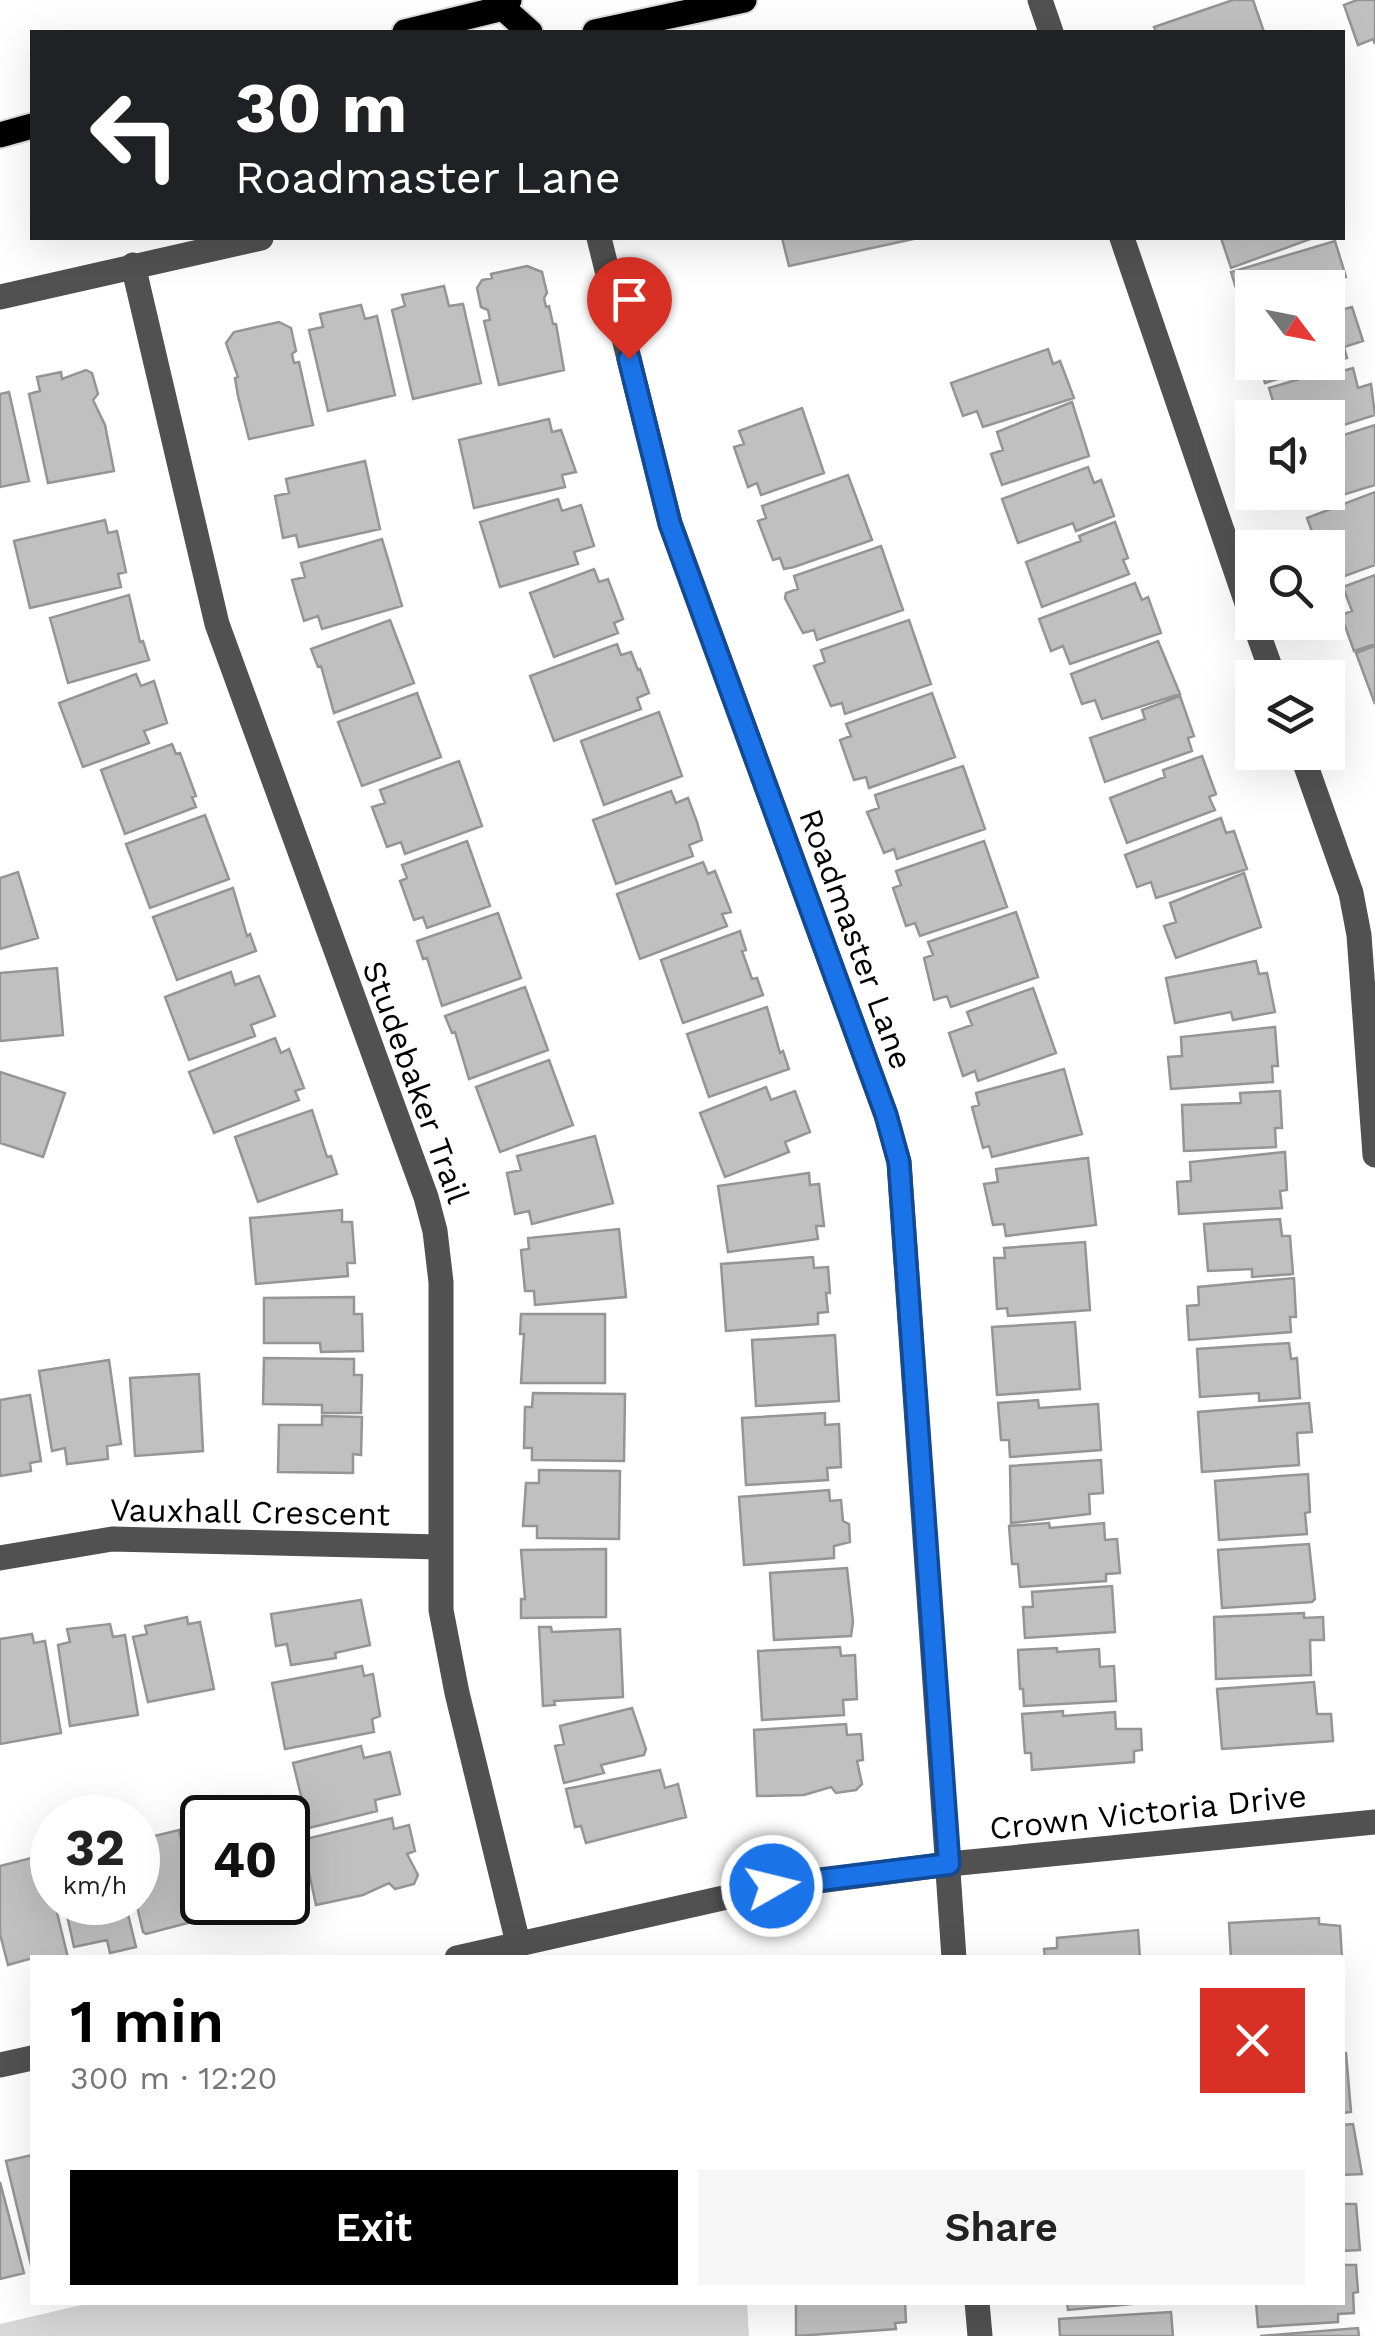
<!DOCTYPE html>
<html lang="en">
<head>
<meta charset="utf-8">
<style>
  :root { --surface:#fff; --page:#f6f6f6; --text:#222; --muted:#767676; --accent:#000 }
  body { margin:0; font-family:"Work Sans",sans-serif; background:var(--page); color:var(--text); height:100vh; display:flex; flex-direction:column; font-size:38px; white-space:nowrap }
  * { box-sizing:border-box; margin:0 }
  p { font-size:32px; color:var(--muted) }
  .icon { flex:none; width:55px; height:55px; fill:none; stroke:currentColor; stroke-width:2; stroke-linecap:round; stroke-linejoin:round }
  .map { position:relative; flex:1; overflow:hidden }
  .details { position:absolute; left:30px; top:1955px; width:1315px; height:350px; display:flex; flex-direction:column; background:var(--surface); border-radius:0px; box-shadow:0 10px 40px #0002 }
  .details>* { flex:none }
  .banner { position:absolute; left:30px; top:30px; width:1315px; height:210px; border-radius:0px; box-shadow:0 10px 40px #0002; background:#202124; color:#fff; overflow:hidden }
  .needle { width:65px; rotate:122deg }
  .buttons { position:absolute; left:1235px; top:270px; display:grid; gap:20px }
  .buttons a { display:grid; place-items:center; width:110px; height:110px; border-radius:0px; background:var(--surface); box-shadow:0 10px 40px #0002; font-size:50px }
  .speed { position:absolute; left:30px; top:1795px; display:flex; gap:20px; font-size:50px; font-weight:700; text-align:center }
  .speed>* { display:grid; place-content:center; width:130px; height:130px; border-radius:50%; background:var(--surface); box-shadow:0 10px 40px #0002; line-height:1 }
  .speed small { font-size:25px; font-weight:400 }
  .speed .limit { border:5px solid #111; border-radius:15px; background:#fff; color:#111 }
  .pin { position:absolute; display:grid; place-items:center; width:85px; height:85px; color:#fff; margin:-102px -42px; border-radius:50% 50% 50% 0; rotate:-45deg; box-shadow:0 0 10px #0007 }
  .pin .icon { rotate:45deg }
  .me { position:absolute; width:110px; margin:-55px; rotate:82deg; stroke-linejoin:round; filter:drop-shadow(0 0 8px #0008) }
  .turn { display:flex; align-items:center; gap:35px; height:210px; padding:0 40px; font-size:45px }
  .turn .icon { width:130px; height:130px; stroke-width:2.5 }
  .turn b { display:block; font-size:70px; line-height:85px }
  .round { display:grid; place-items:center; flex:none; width:105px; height:105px; border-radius:0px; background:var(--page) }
  .headline { display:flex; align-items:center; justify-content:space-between; height:170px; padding:0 40px }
  h1 { font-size:60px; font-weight:600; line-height:75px; color:var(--accent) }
  .action { display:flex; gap:20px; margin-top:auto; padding:20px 40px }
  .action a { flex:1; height:115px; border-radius:0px; background:var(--accent); color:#fff; font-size:40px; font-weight:600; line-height:115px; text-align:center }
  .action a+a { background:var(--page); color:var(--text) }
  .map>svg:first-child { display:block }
  .green { fill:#d8d8d8 }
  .building { fill:#c0c0c0; stroke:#959595; stroke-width:2.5 }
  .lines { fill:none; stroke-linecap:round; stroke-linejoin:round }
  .major-casing { stroke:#dbdbdb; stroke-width:29 }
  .minor { stroke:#515151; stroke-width:25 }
  .major { stroke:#000; stroke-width:25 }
  .route-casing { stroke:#114b97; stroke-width:25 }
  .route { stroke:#1a73e8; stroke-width:18 }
  .labels { text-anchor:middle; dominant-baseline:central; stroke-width:10; stroke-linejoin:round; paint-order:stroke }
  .street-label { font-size:32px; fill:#000; stroke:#fff }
</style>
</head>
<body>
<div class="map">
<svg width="1375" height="2336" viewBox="0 0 1375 2336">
  <rect width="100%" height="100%" fill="#fff"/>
  <path class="green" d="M90,2303H747L749,2336H0V2324Z"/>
  <path class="building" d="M1233,0H1253L1264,32H1156L1154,27Z
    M1357,0H1375V44L1373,39L1358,45L1344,5Z
    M782,238H918L789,266Z
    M1221,238H1313L1231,268Z
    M1335,241L1346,277L1331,282L1337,300L1328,303V288H1252V325L1248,327L1231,272Z
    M527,266L542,272L547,293L544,298L546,307L549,306L553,324H556L564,370L499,385L484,321L490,320L488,310L481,307L477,288L482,280L492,278L491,274Z
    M444,286L449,306L463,304L481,383L413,399L392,310L405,306L402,295Z
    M361,305L365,319L377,316L395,395L328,411L309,330L323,327L320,314Z
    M1331,305L1333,312L1352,307L1363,341L1344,347L1347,358L1265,383L1259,362H1328V306Z
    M279,322L291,328L296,351L292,354L294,363L299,362L313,425L249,439L238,396L235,378L238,377L226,343L234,332Z
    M1048,349L1053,364L1060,361L1074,398L983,427L977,411L963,416L951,383Z
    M1353,368L1358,388L1371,384L1375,415L1328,430V418H1278L1269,388L1319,373L1321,377Z
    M86,370L92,373L98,394L93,400L105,425L114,471L48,483L29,394L40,391L37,377L61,372L62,379Z
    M9,392L29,481L0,487V394Z
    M1072,402L1089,456L1002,485L991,454L1003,450L997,432Z
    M802,408L824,473L761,495L757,483L748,487L734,447L744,444L739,431Z
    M549,419L552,432L561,430L576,472L562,475L565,487L474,508L459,440Z
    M1375,425V485L1303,507L1299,492H1328V440Z
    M365,461L380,529L299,547L296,535L283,538L275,496L289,493L286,479Z
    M1088,467L1094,483L1101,480L1114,516L1076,531L1073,523L1018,543L1002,499Z
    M848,475L872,540L794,567L784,569L780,558L773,560L758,521L766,518L762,506Z
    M1375,492V565L1331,581L1328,548H1318L1307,518Z
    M558,499L562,511L581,505L594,546L574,552L578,564L500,587L480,522Z
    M105,520L108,533L117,531L126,572L118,574L121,587L30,608L14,541Z
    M1115,522L1128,558L1123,560L1129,574L1042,607L1026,562L1081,541L1079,536Z
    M382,539L402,606L322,629L318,616L304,621L292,580L305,577L301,563Z
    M881,546L903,610L817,640L814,630L803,633L785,598L786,593L798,589L794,576Z
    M594,569L599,582L608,579L623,619L614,623L618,633L554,657L530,593Z
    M1375,575V644L1354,651L1341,615L1352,611L1343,587Z
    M1135,583L1142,600L1148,597L1161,633L1070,664L1063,646L1051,651L1039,619Z
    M129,595L140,642L143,641L149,660L68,683L50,618Z
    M390,620L414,683L334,713L321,666L318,667L311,649Z
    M909,620L931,684L845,714L842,703L831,706L814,666L825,662L821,650Z
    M1158,641L1180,694L1102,719L1095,700L1082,704L1071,674Z
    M617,644L621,655L631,652L638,670L640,669L649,693L637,698L641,709L554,741L530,676Z
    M1375,646V704L1356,653Z
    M136,674L141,686L154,681L167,723L144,731L149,743L83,767L59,703Z
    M417,693L441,757L362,786L338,722Z
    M932,693L955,757L869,788L866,777L854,780L840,740L851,736L846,724Z
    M1180,696L1194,736L1188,738L1192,751L1105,782L1090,738L1145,719L1142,710Z
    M659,712L682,776L604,805L581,741Z
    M172,744L176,754L180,753L196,796L192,797L196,807L125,834L101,770Z
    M1202,756L1216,794L1209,797L1215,810L1127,843L1110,798L1165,777L1163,770Z
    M459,761L482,826L405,854L401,842L387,847L372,807L385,803L380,790Z
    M963,766L985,829L897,859L894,849L884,853L867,812L879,808L875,795Z
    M671,791L676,803L688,798L697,822L702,840L689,845L693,856L616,884L593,820Z
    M205,815L229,879L150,908L126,844Z
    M1221,818L1226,833L1234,831L1247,869L1156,898L1151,882L1137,887L1125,855Z
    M467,841L490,906L427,928L423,917L414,920L400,881L407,878L402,865Z
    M984,841L1007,907L920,936L915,923L906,926L893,888L901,885L896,871Z
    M703,862L708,874L715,871L731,912L722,914L727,926L640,959L617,894Z
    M18,872L38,938L0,949V878Z
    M1244,873L1261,927L1176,958L1164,926L1176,922L1170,903Z
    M233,888L247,936L250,934L256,951L177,980L153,917Z
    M1016,912L1038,977L951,1007L947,996L934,1000L924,958L933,955L928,942Z
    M498,913L521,978L442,1006L427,958L423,959L417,941Z
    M740,931L746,950L742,951L752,979L757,978L763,995L683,1023L661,960Z
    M1256,961L1259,974L1267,973L1275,1012L1233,1020L1231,1012L1175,1023L1166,978Z
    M57,968L63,1035L0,1041V973Z
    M231,972L235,985L259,976L275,1016L251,1025L255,1036L189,1060L165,997Z
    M525,987L548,1050L469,1079L455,1032L452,1033L445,1016Z
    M1033,988L1056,1053L978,1081L975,1071L963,1076L949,1033L972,1025L967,1012Z
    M767,1007L780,1053L783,1051L789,1069L709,1097L687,1034Z
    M1275,1027L1278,1066H1272L1273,1082L1171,1089L1168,1057L1182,1056L1181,1037Z
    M275,1038L281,1053L289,1049L304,1088L295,1091L299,1100L214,1133L189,1072Z
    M549,1060L573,1125L500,1152L476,1087Z
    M1064,1069L1082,1134L992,1157L989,1146L983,1148L972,1107L979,1105L976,1093Z
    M0,1072L65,1093L43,1157L0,1143Z
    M766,1087L771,1100L795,1091L810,1132L785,1142L789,1152L725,1177L700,1113Z
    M1280,1091L1282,1128H1275L1276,1147L1184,1151L1182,1105L1241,1103L1240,1093Z
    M312,1110L327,1157L331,1156L337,1174L258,1202L235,1137Z
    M595,1136L613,1203L532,1224L529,1211L515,1214L507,1173L521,1170L517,1156Z
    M1285,1152L1287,1190L1280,1191L1282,1208L1179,1214L1177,1182L1191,1181L1190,1162Z
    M1088,1158L1096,1225L1006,1236L1004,1224L993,1225L984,1184L998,1182L996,1169Z
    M809,1173L810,1185L819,1184L824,1226H816L818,1239L728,1252L718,1186Z
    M342,1210V1222H352L355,1263H347L348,1276L256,1284L250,1218Z
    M1280,1219L1282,1236H1290L1293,1274L1252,1277V1269L1208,1271L1204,1224Z
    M619,1229L626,1297L535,1305L534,1291H525L521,1250L529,1249L528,1238Z
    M1085,1242L1090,1310L1008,1316L1007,1308L997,1309L994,1258H1005L1004,1248Z
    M813,1257L814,1268L828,1267L830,1293H826L828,1312L818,1313V1324L726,1331L721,1264Z
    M1294,1278L1296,1317H1290L1291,1332L1189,1340L1187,1306L1199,1305L1198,1287Z
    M354,1297V1314H362L363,1351L321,1352L320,1343H264V1298Z
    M521,1314H605V1383H521L524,1334H520Z
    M1075,1322L1080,1389L997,1395L992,1327Z
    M835,1335L839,1401L756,1406L752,1340Z
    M1289,1343L1291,1359L1297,1358L1300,1398L1259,1401V1393L1200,1397L1197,1349Z
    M264,1358L354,1359V1375H362L361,1413H322V1405L263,1404Z
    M109,1360L121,1444L107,1446L108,1459L67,1464L65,1448L52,1451L39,1371Z
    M199,1374L203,1451L135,1456L130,1378Z
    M533,1393L625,1394L624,1461L532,1460V1448H524L525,1407H532Z
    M30,1395L41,1461L30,1463L31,1471L0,1476V1400Z
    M1038,1400L1039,1408L1098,1404L1101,1450L1010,1457L1009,1440H1001L998,1403Z
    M1309,1403L1312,1432L1297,1433L1299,1465L1202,1472L1198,1412Z
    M825,1413V1425L839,1424L841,1467L827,1468L828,1480L746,1485L742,1418Z
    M322,1416L362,1417L361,1455L353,1454V1473L278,1472L279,1425H322Z
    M1101,1460L1103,1493L1089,1494L1090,1514L1011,1523L1010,1466Z
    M539,1470L620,1471L619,1539L537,1538V1526H523L526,1483H539Z
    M1308,1474L1310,1512L1305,1513L1307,1534L1219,1540L1215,1481Z
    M829,1490L830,1501L841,1500L843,1521L849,1524L850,1542L834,1546V1558L744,1565L739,1497Z
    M1049,1523L1050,1528L1104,1523L1105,1540L1117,1539L1120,1573L1106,1574V1581L1020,1587L1018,1564H1012L1009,1526Z
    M1309,1544L1315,1599L1312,1602L1222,1608L1218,1550Z
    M606,1549V1617L521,1618V1599H525L521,1550Z
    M847,1568L853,1622L851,1636L774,1640L770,1573Z
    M1112,1586L1115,1632L1025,1638L1023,1607H1033L1032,1592Z
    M361,1600L370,1645L335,1653L336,1658L291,1665L287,1644L276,1646L271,1614Z
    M1304,1613V1618L1323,1617L1324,1640H1310L1311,1675L1216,1679L1214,1617Z
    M187,1617L188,1624L200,1622L214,1689L148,1702L133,1637L147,1634L145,1626Z
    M110,1624L113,1637L125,1635L138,1715L70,1726L58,1645L70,1642L67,1629Z
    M539,1627H551L552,1632L620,1629L623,1697L554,1701L555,1705L543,1706Z
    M32,1634L34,1643L45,1641L61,1733L0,1744V1639Z
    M840,1647L841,1656L855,1655L857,1699L843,1700L844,1715L762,1720L758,1651Z
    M1057,1648V1652L1099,1649L1100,1667L1114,1666L1116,1701L1024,1706L1023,1689H1020L1018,1650Z
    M362,1666L364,1676L373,1674L380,1716L372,1719L374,1732L285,1749L272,1683Z
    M1314,1682L1317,1714H1331L1333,1741L1222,1749L1217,1689Z
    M632,1708L646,1749L644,1755L601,1765L604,1773L564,1783L555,1746L564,1744L560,1726Z
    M1063,1711V1716L1115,1712L1116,1729H1141L1142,1750L1134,1751V1762L1032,1770L1031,1753H1025L1022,1714Z
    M846,1724L847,1735L861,1734L863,1760L857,1761L862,1784L856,1790L836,1793L831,1787L804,1795L757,1796L754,1730Z
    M361,1746L364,1758L390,1752L400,1794L375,1800L377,1811L309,1828L293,1763Z
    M660,1770L665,1788L678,1784L686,1817L586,1843L581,1826L575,1827L566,1789Z
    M392,1818L394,1829L409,1825L415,1851L407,1854L418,1875L414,1884L395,1889L389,1883L363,1895L316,1905L302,1840Z
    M202,1825V1883L189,1828Z
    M179,1830L199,1920L146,1934L143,1932L136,1902L138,1840Z
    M43,1855L68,1958L40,1956L8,1965L0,1934V1866Z
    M64,1902H125L136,1947L110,1953L107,1940L74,1947Z
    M207,1902H251L246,1904L248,1909L211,1917Z
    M1319,1918V1924L1340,1926L1342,1958H1231L1229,1923Z
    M1138,1930L1140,1958H1045L1044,1949L1057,1948V1938Z
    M1342,2053H1346L1351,2112L1342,2113Z
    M1353,2124L1362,2174L1342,2175V2125Z
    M32,2155V2269L6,2161Z
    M0,2182L24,2273L0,2279Z
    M1342,2204H1356L1360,2250L1342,2251Z
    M1342,2265H1356L1358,2292L1353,2293L1354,2313L1338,2314V2322L1258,2327L1256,2302H1342Z
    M796,2302H905L906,2322L895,2323L896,2329L796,2336Z
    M1067,2302H1154L1068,2310Z
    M1171,2312L1173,2336H1060L1059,2319Z
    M1358,2328L1359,2336H1260Z"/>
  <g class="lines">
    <g class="major-casing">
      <path id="major" d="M503,8L530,32
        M405,32L503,8L509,0
        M595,32L744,0
        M0,135L32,126"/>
    </g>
    <path class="minor" d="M1040,0L1051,32
      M599,238L670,523L886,1115L899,1162L954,1958
      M1122,238L1252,618
      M133,265L217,624L426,1197L435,1231L441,1282V1610L457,1693L518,1943
      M0,297L261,238
      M1254,622L1274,678
      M1301,752L1351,893L1359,935L1375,1155
      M0,1558L112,1539L440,1547
      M457,1958L772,1887L949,1864L1375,1822
      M0,2065L32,2058
      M977,2302L980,2336"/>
    <use href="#major" class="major"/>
  </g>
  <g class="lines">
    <g class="route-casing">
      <path id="route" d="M629,359L670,524L886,1115L899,1162L949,1864L772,1886"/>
    </g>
    <use href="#route" class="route"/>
  </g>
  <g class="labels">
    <g class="street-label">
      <text transform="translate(856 939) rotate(70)">Roadmaster Lane</text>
      <text transform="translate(416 1082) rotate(70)">Studebaker Trail</text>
      <text transform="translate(250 1512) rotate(1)">Vauxhall Crescent</text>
      <text transform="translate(1148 1812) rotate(-6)">Crown Victoria Drive</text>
    </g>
  </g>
</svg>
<div class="buttons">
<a><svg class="needle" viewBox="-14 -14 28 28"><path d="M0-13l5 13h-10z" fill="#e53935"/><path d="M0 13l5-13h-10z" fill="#767676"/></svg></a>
<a><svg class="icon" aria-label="sound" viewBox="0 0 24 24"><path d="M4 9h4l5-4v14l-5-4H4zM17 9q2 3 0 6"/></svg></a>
<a><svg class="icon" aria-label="search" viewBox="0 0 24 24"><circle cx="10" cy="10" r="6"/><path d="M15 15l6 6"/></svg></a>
<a><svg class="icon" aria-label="layers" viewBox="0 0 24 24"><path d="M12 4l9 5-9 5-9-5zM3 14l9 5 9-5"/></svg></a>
</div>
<div class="speed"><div>32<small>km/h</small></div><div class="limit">40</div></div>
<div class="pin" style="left:629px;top:359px;background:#d93025"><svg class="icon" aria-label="arrive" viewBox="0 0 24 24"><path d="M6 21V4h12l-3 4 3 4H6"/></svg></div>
<svg class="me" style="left:772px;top:1886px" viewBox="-20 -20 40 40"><circle r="17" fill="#1a73e8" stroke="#fff" stroke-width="3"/><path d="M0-11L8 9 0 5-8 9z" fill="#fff"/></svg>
<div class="banner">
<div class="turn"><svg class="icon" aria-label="left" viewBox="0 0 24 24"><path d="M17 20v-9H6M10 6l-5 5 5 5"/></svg><div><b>30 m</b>Roadmaster Lane</div></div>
</div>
<section class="details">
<div class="headline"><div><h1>1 min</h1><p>300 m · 12:20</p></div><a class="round" style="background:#d93025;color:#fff"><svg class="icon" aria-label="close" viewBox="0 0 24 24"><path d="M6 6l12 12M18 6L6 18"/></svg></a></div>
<div class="action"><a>Exit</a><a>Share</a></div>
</section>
</div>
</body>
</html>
